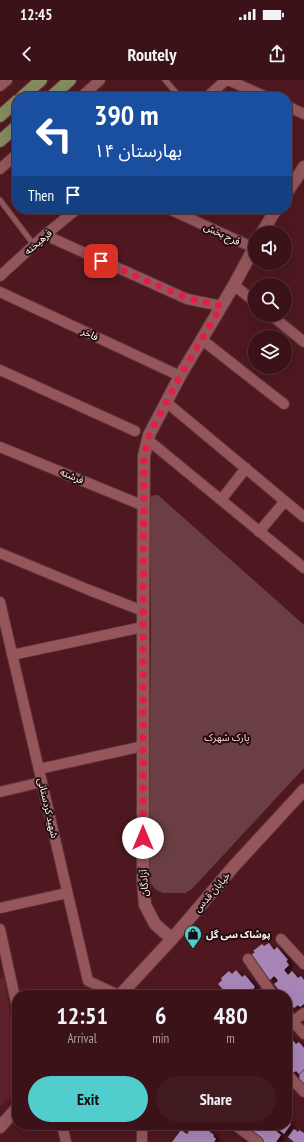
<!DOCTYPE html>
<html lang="en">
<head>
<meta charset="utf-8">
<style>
  :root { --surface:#3b1218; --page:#421b21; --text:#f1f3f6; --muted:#ac9ea2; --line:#543237; --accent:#52cdcd }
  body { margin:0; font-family:"PT Sans Narrow","Noto Sans Arabic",sans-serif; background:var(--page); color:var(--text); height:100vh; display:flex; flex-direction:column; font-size:15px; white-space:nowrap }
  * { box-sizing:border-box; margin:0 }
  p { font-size:13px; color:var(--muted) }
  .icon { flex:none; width:22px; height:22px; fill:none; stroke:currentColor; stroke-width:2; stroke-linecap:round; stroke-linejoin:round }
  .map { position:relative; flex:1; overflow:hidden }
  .details { position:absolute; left:12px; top:910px; width:280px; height:140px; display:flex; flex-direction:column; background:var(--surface); border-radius:16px; box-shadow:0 4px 16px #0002,0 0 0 1px var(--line) }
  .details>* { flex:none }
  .top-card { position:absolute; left:12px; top:12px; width:280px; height:122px; border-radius:16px; box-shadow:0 4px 16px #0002,0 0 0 1px var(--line); background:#1a4fa0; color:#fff; overflow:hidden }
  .tools { position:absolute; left:248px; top:146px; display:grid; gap:8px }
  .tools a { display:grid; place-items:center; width:44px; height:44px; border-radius:50%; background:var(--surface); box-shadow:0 4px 16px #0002,0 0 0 1px var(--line); font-size:20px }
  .pin { position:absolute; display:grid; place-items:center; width:34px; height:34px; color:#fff; margin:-17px; border-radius:8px; box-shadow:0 2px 6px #0006 }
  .me { position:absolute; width:44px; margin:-22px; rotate:0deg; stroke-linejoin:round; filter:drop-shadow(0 0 3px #0008) }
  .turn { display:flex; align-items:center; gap:14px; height:84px; padding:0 16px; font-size:18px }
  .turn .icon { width:52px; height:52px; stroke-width:2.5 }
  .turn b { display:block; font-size:28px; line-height:34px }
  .then { display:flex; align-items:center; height:38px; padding:0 16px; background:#0003; gap:8px; font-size:15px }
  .eta { display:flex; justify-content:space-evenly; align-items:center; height:68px; text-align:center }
  .eta b { font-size:24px; font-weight:600; line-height:28px }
  .button { display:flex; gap:8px; margin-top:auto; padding:8px 16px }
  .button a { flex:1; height:46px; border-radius:24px; background:var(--accent); color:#111; font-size:16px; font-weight:600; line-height:46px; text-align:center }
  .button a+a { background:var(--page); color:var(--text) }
  .status { display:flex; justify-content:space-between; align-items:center; height:28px; padding:0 20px; background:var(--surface); direction:ltr }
  .status svg { height:11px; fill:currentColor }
  header { display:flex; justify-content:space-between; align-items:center; height:52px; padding:0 16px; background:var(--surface); font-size:18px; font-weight:600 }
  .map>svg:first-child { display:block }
  .built { fill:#5f212a }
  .green { fill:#6a3e42 }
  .building { fill:#a785b7; filter:url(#shadow) }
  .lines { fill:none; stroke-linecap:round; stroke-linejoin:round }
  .lane-casing { stroke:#5e353c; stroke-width:7 }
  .street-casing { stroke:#5e353c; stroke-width:12 }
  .secondary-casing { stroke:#5e353c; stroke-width:14 }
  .primary-casing { stroke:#5e353c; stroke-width:14 }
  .lane { stroke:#94565b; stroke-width:5 }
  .street { stroke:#94565b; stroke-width:10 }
  .secondary { stroke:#94565b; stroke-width:12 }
  .primary { stroke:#868a5f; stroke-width:12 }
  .route { stroke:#e11d48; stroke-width:7; stroke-dasharray:0 12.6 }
  .labels { text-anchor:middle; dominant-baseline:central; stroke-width:4; stroke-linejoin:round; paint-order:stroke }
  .street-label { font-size:10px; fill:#fbf3f3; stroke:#260d10 }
  .park-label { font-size:10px; fill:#ffd1d4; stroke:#260d10 }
  .poi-label { font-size:10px; font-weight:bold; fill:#fbf3f3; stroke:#260d10; text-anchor:start }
</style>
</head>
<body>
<div class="status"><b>12:45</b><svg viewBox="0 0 49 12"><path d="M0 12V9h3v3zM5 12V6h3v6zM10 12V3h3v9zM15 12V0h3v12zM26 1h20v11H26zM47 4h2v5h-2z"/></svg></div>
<header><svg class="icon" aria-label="back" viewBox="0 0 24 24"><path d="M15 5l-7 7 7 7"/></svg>Routely<svg class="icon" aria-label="share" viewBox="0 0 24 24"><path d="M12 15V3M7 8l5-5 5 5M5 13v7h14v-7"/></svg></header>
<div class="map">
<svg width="304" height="1062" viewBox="0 0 304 1062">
  <defs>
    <filter id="shadow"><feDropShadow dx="4.5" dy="2.5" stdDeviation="2" flood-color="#0009"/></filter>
  </defs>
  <rect width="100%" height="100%" fill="#4f1820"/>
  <path class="built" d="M4,897L17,968V1011L0,1027V898Z"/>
  <path class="green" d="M158,415L304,545V688L192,809L185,813H163L156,810L148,800L151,547L149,416Z"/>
  <path class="building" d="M269,863L274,870L277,867L288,880L286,881L289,885L284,890L288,895L292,891L298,898L301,896L304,900V924L300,927L298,925L294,928L287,920V915H283L274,904L278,901L277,899L274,896L270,900L250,876L255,872L253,871L262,864L264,866Z
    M236,890L242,897L245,895L255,907L253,909L256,912L253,915H228L218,904L222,900L221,898L229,891L232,894Z
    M290,957L296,964L299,962L304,968V989L299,994L296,991L292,994L287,988V960Z
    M304,990V1010L296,1000L300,997L299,995Z
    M287,1039L289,1040L288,1042L291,1044L284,1054L278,1049L276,1051L281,1055L276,1062H263L246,1049L249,1045H287Z
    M183,1045H201L214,1055L213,1056L216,1059L214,1062H172L181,1050L187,1054L189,1052L182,1047Z
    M294,1049L298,1052L299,1050L304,1053V1062H294L288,1057Z"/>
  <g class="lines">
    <g class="lane-casing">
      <path id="lane" d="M165,0L180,17
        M0,120L34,165"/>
    </g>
    <g class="street-casing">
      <path id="street" d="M228,0L267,17
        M0,6L7,0
        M81,17L100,0
        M207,17L226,0
        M287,26L304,34
        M0,89L17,74
        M169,129L254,168
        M45,155L187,219L221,226
        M0,196L45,155L77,129
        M234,205L255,222
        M0,212L180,296
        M271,235L304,262
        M201,259L284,324
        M0,290L135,351
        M166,322L304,437
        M148,360L304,488
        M0,367L144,426
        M221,420L246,388
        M259,452L285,421
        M0,473L89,510L143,531
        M0,522L88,901L119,915
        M12,575L143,547
        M39,689L143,666
        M0,712L42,702
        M0,828L67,813
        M0,849L17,927
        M281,859L304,884
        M248,879L273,915
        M287,934L304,954
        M287,946L304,933
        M287,994L304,1012
        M62,1045L66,1062
        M235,1045L258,1062
        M142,1062V1045"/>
    </g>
    <g class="secondary-casing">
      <path id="secondary" d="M287,112L304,87
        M262,153L276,129
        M172,859L155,844L145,825L143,801V531L144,376L149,355L180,296L234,205L255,166
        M120,915L172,859L234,786L304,710
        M0,1047L17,1028"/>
    </g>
    <g class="primary-casing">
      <path id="primary" d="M22,17L41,0
        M51,17L70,0
        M0,36L17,21
        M0,61L17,46"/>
    </g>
    <use href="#lane" class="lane"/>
    <use href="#street" class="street"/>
    <use href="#secondary" class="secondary"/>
    <use href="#primary" class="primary"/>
  </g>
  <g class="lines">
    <path class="route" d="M101,181L187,218L221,226L180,296L149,355L144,376L143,531V758"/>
  </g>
  <defs>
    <g id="shop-pin" transform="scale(0.9)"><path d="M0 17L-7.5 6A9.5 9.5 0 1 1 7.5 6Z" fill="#52cdcd" stroke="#260d10"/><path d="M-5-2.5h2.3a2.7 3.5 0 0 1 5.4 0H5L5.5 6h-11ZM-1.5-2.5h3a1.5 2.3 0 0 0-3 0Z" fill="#111"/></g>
  </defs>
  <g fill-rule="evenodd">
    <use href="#shop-pin" x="193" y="854"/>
  </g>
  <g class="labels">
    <g class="street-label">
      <text transform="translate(222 154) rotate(25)">فرح بخش</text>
      <text transform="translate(38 162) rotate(-41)">فرهیخته</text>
      <text transform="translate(90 254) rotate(25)">فاخر</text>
      <text transform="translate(72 396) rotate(23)">فرشته</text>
      <text transform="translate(48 728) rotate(77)">شهید کردستانی</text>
      <text transform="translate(144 803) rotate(-92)">آزادگان</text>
      <text transform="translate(212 812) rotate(-49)">خیابان قدس</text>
    </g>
    <g class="park-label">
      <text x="227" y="657">پارک شهرک</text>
    </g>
    <g class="poi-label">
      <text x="206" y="854">پوشاک سی گل</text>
    </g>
  </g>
</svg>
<div class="tools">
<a><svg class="icon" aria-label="sound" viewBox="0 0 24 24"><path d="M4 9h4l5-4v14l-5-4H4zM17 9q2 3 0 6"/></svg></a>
<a><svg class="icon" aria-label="search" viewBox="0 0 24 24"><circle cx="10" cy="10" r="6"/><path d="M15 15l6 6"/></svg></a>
<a><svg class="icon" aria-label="layers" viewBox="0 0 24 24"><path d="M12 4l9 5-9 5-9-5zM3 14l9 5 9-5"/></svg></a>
</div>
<div class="pin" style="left:101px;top:181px;background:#d93025"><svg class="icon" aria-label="arrive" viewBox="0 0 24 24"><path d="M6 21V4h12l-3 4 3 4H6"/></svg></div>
<svg class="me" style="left:143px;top:758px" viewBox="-20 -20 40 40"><circle r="19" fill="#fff"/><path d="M0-13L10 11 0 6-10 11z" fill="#e11d48"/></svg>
<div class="top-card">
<div class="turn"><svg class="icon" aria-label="left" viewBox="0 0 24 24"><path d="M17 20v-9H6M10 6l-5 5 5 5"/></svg><div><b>390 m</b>بهارستان ۱۴</div></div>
<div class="then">Then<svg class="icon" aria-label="arrive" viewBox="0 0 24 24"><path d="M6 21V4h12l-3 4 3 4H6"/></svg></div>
</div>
<section class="details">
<div class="eta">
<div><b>12:51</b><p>Arrival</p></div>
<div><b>6</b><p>min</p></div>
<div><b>480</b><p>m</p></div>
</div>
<div class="button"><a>Exit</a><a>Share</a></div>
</section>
</div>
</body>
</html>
